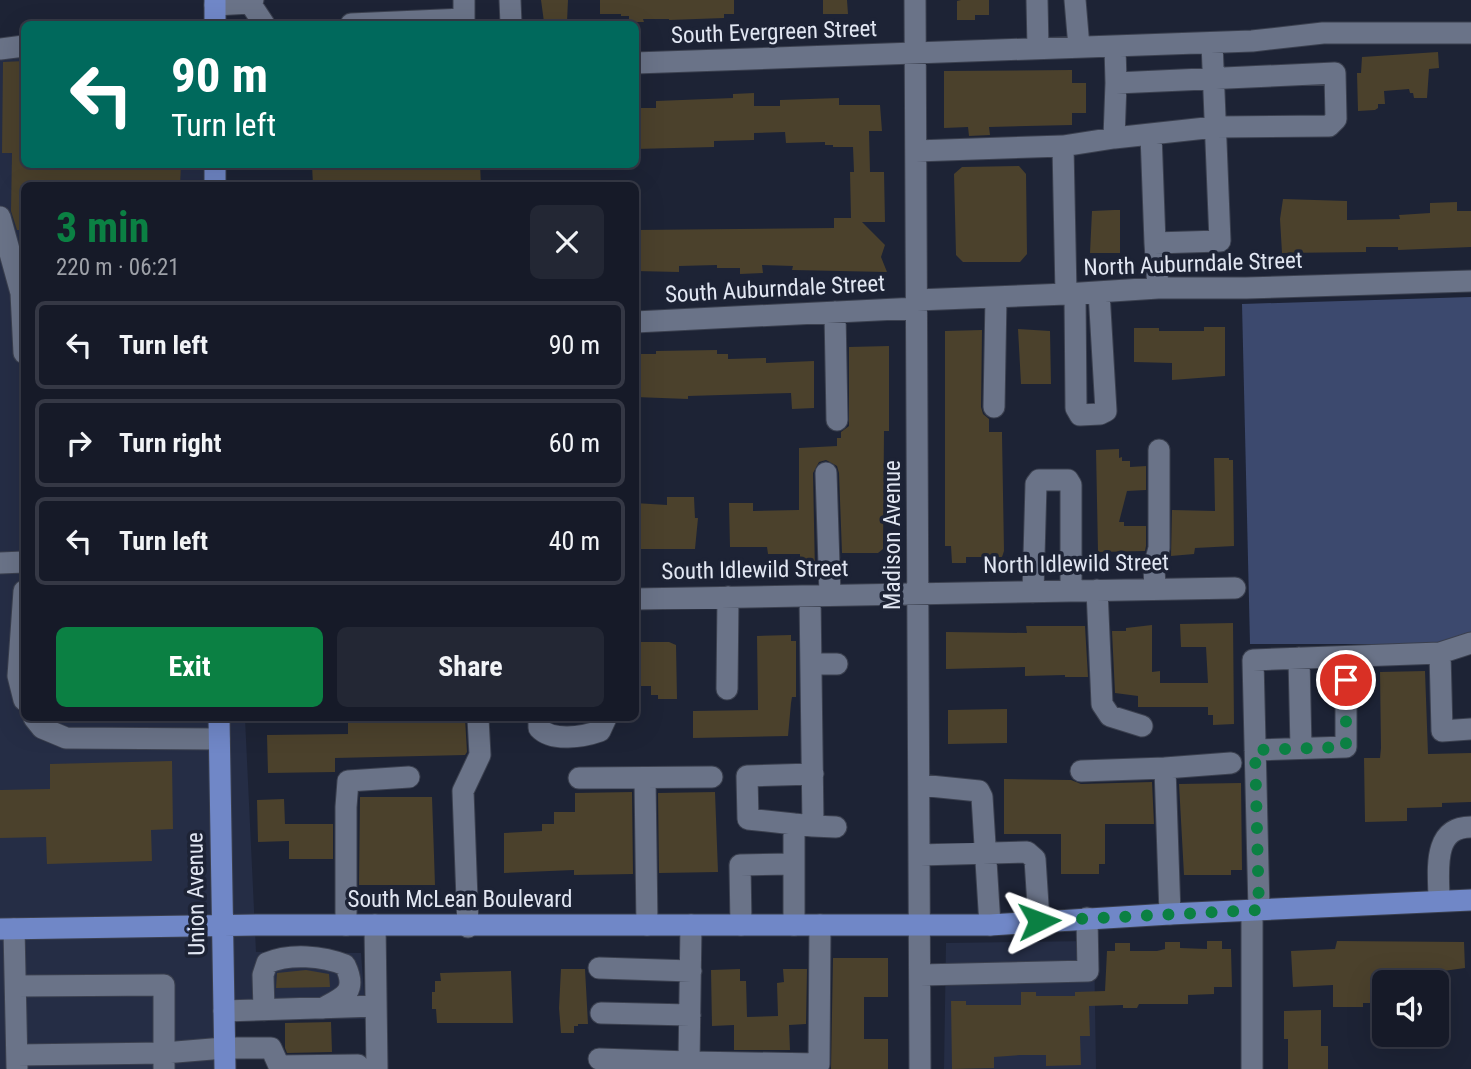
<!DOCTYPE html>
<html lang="en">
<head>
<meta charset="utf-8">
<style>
  :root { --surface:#161a28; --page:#232734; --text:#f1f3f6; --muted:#9ea1a8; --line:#353845; --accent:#0b8043 }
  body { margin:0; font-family:"Roboto Condensed",sans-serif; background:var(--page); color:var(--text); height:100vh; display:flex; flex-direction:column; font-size:26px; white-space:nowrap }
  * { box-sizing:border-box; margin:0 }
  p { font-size:23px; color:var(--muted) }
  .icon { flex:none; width:38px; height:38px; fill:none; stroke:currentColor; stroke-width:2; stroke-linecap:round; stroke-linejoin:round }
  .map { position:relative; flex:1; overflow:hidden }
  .sheet { position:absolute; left:21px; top:182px; width:618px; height:539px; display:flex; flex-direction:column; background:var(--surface); border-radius:10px; box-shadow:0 7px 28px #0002,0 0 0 2px var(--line) }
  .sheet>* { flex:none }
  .hud { position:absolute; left:21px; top:21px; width:618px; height:147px; border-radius:10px; box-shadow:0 7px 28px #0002,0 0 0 2px var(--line); background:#00695c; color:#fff; overflow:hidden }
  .tools { position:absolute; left:1372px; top:970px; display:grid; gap:14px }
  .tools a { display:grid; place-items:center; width:77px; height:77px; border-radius:10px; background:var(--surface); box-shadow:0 7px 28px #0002,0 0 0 2px var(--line); font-size:35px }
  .pin { position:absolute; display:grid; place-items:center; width:60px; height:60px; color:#fff; margin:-30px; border:4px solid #fff; border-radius:50%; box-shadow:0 2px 7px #0007 }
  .me { position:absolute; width:77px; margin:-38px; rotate:87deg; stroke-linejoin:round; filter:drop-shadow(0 0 5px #0008) }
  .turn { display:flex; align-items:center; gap:24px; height:147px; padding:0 35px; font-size:32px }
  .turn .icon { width:91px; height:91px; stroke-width:2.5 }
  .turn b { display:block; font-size:49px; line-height:60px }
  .round { display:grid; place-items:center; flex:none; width:74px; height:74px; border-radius:10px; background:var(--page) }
  .headline { display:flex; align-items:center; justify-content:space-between; height:119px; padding:0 35px }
  h1 { font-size:42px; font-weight:700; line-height:52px; color:var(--accent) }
  .action { display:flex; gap:14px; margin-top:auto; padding:14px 35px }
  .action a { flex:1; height:80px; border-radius:10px; background:var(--accent); color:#fff; font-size:28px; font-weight:700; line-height:80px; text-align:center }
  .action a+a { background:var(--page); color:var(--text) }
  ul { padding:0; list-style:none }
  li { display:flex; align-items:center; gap:21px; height:88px; margin:0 14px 10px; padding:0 21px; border:4px solid var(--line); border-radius:10px }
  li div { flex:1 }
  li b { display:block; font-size:26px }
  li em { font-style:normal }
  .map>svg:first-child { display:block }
  .built { fill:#252d45 }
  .green { fill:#3c496e }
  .building { fill:#4b412c }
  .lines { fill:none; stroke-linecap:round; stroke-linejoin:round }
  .minor-casing { stroke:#3b404f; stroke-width:23 }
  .major-casing { stroke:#3b404f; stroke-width:23 }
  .minor { stroke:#6a7388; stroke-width:21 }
  .major { stroke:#7087c7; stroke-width:21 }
  .route { stroke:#0b8043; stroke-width:12; stroke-dasharray:0 21.6 }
  .labels { text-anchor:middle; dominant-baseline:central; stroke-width:7; stroke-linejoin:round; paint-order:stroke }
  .street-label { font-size:23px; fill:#e1e6f2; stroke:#1d2335 }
</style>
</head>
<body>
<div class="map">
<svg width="1471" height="1069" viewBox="0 0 1471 1069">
  <rect width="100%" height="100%" fill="#1d2335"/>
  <path class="built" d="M24,51V164L220,165L221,185L24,186V718H245L256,952L361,953L366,1019L235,1021L233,1069H0V53Z
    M1094,941L1096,1069H944L946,943Z"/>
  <path class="green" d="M1471,297V634L1444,644H1250L1242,304Z"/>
  <path class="building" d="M541,0H568L567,22H544Z
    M600,0H734V14H724V18L669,20V19H643L644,22H629V16H621V14H600Z
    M823,0H847L848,14H823Z
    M961,0H989V15H975V20H957V1Z
    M1438,52L1439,68L1429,69L1427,98H1414L1413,93H1410L1409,89L1384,91L1385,104H1378V108L1375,110L1358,111L1357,73H1361L1362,57Z
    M24,61V164H181L180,186H24V230H17L11,211L12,153H2L3,62Z
    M1072,70V83H1086V113H1072V125L989,127L990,135L969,136L968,127L944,128V71Z
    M754,93V106H780V100L839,98V105H880L882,131H869L870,172H884L885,222H862L885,245L881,257L887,272L792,270L793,266L762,265L763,273L740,274V268H717V265L679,266V272L635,271V230L834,228V218H851L850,172H854L853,147H833V145H825V142L786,143L785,132L754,133V140L714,141V147L635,149V108H656V101L733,98V94Z
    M312,164H480L481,186H313Z
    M1019,166L1026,174L1027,254L1020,262H963L956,255L954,174L962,167Z
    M1283,199L1347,201V220L1400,219L1399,215L1430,213V203L1457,202V211H1471V247L1398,250V247H1366V252L1282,253L1280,219Z
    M1114,210H1120V253H1090L1092,211Z
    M1204,327H1225V376L1172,380V363L1134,362V328H1159V331H1204Z
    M1018,329L1050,331L1051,384H1021Z
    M982,330L981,407L983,414L989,419V432H1002V435L1004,551L1002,557H966V563H952L951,546H945V331Z
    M889,346V431H884L883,549L878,553H842L839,473L837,466L826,460L819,462L813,473L815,573H800V554H768L767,547H730L729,503H753V511L799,510V448L837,446V438H841V432L849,426V347Z
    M717,350V354H728V359L766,358V363L814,361V408L792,409L791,393L688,396V399L635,397V354H656V351Z
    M1119,449V458L1122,457V461H1130V467L1146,466V490L1127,491L1119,522H1124V526H1146V546L1145,551L1098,552L1096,450Z
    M1214,458H1229V460H1233L1234,546L1195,548L1194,554L1171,556L1172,510L1215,511Z
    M667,497H694L695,518H698L695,549H635V503L667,505Z
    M1233,623L1234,724L1213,725V715H1208V707H1138V696L1115,693L1112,631H1126V628L1152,625V672L1160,671V683H1208L1206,647H1181L1180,624Z
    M1026,626H1085L1088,677H1065V675L1025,676V667L946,669V632L1027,633Z
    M791,635V641H796V697H792L791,703L788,736L693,738V711L758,710L757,636Z
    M635,642H669L676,645L677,699H658V695H651V686H635Z
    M1425,671L1428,754L1471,753V802L1442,803V807L1407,808V821L1365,822L1364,758H1380L1381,748L1380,672Z
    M1007,709V743L948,744V710Z
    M348,718H465L467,752L465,755L335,758V772L268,773L267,735L348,734Z
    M172,761L173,829L151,830L152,861L47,864L46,837L0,838V790L50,789V764Z
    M1004,779L1071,780L1081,784L1152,782L1154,824H1105V864H1099V874H1061V834H1004Z
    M1241,783L1242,870H1231V875H1184L1179,784Z
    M632,792L633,874L574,875V870L504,873V833L542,831V824H554V812H575V793Z
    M715,792L718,872L659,873L658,793Z
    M360,797H432L435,885H359Z
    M284,799L285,824H333V859H289V841L258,842L257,800Z
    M1207,941H1222V949H1231L1232,987H1214V994L1188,995V1004H1139L1137,1008H1123V1005L1089,1006L1090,1036H1080L1081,1065L1046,1066V1055H1020L994,1057V1068L952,1069L951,1001H966V1005H1021V992H1036V996H1075V992L1105,991L1107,951H1115V943H1130V951H1157L1165,949V942H1180V948L1207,949Z
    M1337,941L1464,942L1465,968L1414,975V982H1384V990H1370V1003H1363V1007H1333V985L1293,987L1291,951L1335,949Z
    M833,958H888V997H864V1039H888V1069H831Z
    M561,969H585L588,1024H578V1026H574V1033H561L559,1008Z
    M740,969V981H746L747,1017L778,1016L777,983L784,982L783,969H807L806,1024L789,1025L790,1050H734V1025L712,1026L711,970Z
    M306,970L329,974L330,987L276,988L277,973Z
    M511,971L513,1023H437L436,1009H432V992H435V981H441L440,973Z
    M1321,1010V1046H1328V1069H1288V1039H1284V1011Z
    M331,1022L332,1052L287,1053L285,1048V1023Z"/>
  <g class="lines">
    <g class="minor-casing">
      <path id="minor" d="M464,0V24
        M510,0L511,24
        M915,0L920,1069
        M1037,0L1038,48
        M1075,0L1079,47
        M250,3L264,24
        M215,5L250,3L253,0
        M351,24L464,19
        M0,49L24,46
        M635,63L1252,41L1323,33H1471
        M1151,134L1155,243
        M1114,138L1215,127L1329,126L1336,119L1335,73L1116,83L1115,46
        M916,151L1063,146
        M0,217L21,293L24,353
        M1158,288L1155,243L1220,241L1212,43
        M1066,294L1063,146L1114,138L1116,83
        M1075,294L1076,408L1080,415L1100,414L1106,411L1099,292
        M917,300L1066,294L1158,288H1246L1471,281
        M835,312L837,420
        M635,322L917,308
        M994,407L996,297
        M826,473L830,595
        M0,563L24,562
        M1155,589L1154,567L1159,548V450
        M1097,590L1102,704L1110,716L1142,726
        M24,591L18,676L24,700
        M1033,592L1036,484L1039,480H1068L1071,485V591
        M635,599L1235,588
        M1440,653L1471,643
        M1299,658L1301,748
        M811,664H837
        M727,689L728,597
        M34,718L42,728L66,738L219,739
        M539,718V728C552,742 583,737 600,731L606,718
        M1255,750L1346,747V657
        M1081,771L1165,768
        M579,778L712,777
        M645,778L647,925
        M920,785L979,791L982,797L990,925
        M794,824L748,819L747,776L813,774
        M813,826L836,827
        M920,855L1027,852L1035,859L1039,921
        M1439,900C1439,873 1431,827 1471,827
        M1252,910V1069
        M1259,910L1253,660L1440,653L1442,731L1471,729
        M1170,914L1165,768L1231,763
        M346,925V807L348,781L409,777
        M375,925L377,1069
        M691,925L689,1062L819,1064L820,925
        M741,925L740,865L793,864
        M794,925V824L813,826L810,596
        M468,927L463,791L480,755L478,718
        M14,929L17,1067
        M599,968L691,971
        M920,975L1088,971L1087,918
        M16,986L164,985V1069
        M264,1010L263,975L267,963C290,953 323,956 345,965C358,992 344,997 323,1008
        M224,1011L376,1006
        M601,1013L690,1015
        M17,1055L164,1053L224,1048H271L279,1066L358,1065
        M599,1059L689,1062"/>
    </g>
    <g class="major-casing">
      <path id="major" d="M215,0V24
        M215,164V186
        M219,718L225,1069
        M0,929L257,925H990L1170,914L1471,900"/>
    </g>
    <use href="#minor" class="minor"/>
    <use href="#major" class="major"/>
  </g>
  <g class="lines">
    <path class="route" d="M1039,921L1259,910L1255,750L1346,747V680"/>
  </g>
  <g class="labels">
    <g class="street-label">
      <text transform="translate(774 32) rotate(-2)">South Evergreen Street</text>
      <text transform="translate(1193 264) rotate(-2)">North Auburndale Street</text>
      <text transform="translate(775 289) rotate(-3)">South Auburndale Street</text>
      <text transform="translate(892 535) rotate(-90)">Madison Avenue</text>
      <text transform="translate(1076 564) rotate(-1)">North Idlewild Street</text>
      <text transform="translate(755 570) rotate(-1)">South Idlewild Street</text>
      <text transform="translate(196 894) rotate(-91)">Union Avenue</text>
      <text x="460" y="899">South McLean Boulevard</text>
    </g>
  </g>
</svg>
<div class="tools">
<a><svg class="icon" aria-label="sound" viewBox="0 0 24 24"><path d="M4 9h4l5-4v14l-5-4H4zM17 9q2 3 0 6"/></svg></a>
</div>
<div class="pin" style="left:1346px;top:680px;background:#d93025"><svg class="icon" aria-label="arrive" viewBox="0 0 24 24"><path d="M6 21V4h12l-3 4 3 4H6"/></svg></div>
<svg class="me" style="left:1039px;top:921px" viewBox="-20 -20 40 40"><path d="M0-17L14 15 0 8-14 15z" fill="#0b8043" stroke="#fff" stroke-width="4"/></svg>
<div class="hud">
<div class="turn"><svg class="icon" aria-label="left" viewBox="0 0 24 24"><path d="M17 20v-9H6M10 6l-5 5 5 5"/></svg><div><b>90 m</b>Turn left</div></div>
</div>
<section class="sheet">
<div class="headline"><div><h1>3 min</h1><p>220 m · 06:21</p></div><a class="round"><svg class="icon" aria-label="close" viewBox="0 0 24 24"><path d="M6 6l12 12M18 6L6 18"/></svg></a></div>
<ul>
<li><svg class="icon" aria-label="left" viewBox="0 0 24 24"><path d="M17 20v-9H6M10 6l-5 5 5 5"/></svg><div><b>Turn left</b></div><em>90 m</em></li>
<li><svg class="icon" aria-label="right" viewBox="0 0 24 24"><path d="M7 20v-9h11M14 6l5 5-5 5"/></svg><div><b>Turn right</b></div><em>60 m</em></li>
<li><svg class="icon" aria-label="left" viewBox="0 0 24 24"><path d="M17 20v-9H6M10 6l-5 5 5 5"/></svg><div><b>Turn left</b></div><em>40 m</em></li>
</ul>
<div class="action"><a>Exit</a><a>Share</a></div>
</section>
</div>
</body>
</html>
